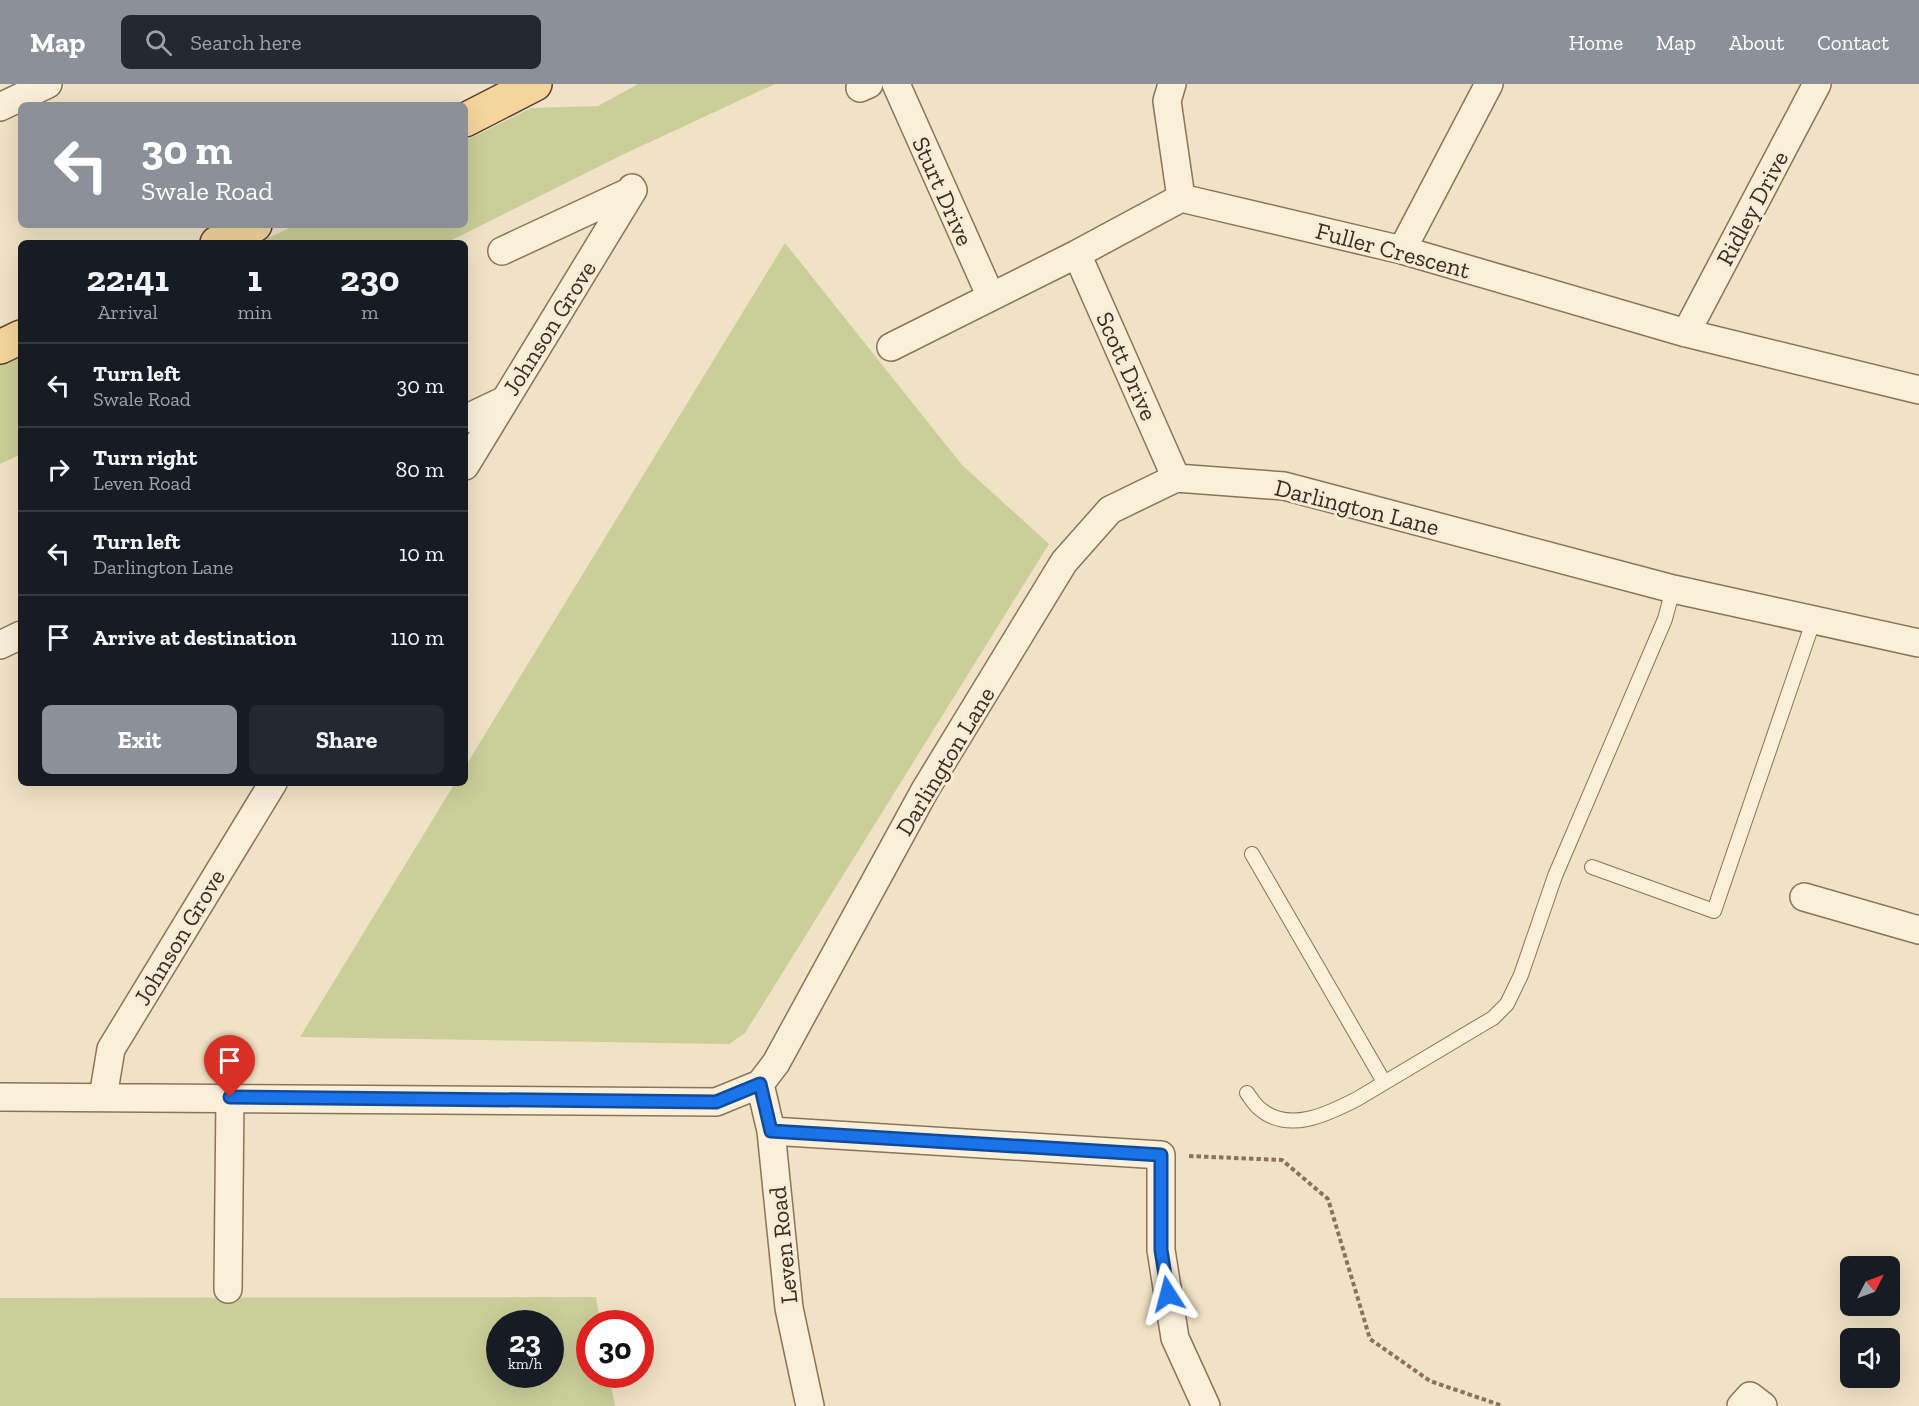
<!DOCTYPE html>
<html lang="en">
<head>
<meta charset="utf-8">
<style>
  :root { --surface:#171b24; --page:#242831; --text:#f1f3f6; --muted:#9ea1a6; --line:#363941; --accent:#8c9099 }
  body { margin:0; font-family:"Zilla Slab",serif; background:var(--page); color:var(--text); height:100vh; display:flex; flex-direction:column; font-size:22px; white-space:nowrap }
  * { box-sizing:border-box; margin:0 }
  p { font-size:20px; color:var(--muted) }
  .icon { flex:none; width:33px; height:33px; fill:none; stroke:currentColor; stroke-width:2; stroke-linecap:round; stroke-linejoin:round }
  .map { position:relative; flex:1; overflow:hidden }
  .panel { position:absolute; left:18px; top:156px; width:450px; height:546px; display:flex; flex-direction:column; background:var(--surface); border-radius:9px; box-shadow:0 6px 24px #0002 }
  .panel>* { flex:none }
  .guide { position:absolute; left:18px; top:18px; width:450px; height:126px; border-radius:9px; box-shadow:0 6px 24px #0002; background:#8c9099; color:#fff; overflow:hidden }
  .needle { width:39px; rotate:48deg }
  .controls { position:absolute; left:1840px; top:1172px; display:grid; gap:12px }
  .controls a { display:grid; place-items:center; width:60px; height:60px; border-radius:9px; background:var(--surface); box-shadow:0 6px 24px #0002; font-size:30px }
  .speed { position:absolute; left:486px; top:1226px; display:flex; gap:12px; font-size:30px; font-weight:700; text-align:center }
  .speed>* { display:grid; place-content:center; width:78px; height:78px; border-radius:50%; background:var(--surface); box-shadow:0 6px 24px #0002; line-height:1 }
  .speed small { font-size:15px; font-weight:400 }
  .speed .limit { border:9px solid #d22; background:#fff; color:#111 }
  .pin { position:absolute; display:grid; place-items:center; width:51px; height:51px; color:#fff; margin:-62px -26px; border-radius:50% 50% 50% 0; rotate:-45deg; box-shadow:0 0 6px #0007 }
  .pin .icon { rotate:45deg }
  .me { position:absolute; width:66px; margin:-33px; rotate:351deg; stroke-linejoin:round; filter:drop-shadow(0 0 4px #0008) }
  .turn { display:flex; align-items:center; gap:21px; height:126px; padding:0 24px; font-size:27px }
  .turn .icon { width:78px; height:78px; stroke-width:2.5 }
  .turn b { display:block; font-size:42px; line-height:51px }
  .eta { display:flex; justify-content:space-evenly; align-items:center; height:102px; text-align:center }
  .eta b { font-size:36px; font-weight:700; line-height:42px }
  .action { display:flex; gap:12px; margin-top:auto; padding:12px 24px }
  .action a { flex:1; height:69px; border-radius:9px; background:var(--accent); color:#fff; font-size:24px; font-weight:700; line-height:69px; text-align:center }
  .action a+a { background:var(--page); color:var(--text) }
  ul { padding:0; list-style:none }
  li { display:flex; align-items:center; gap:18px; height:84px; padding:0 24px; border-top:2px solid var(--line) }
  li div { flex:1 }
  li b { display:block; font-size:22px }
  li em { font-style:normal }
  header { display:flex; align-items:center; gap:36px; box-sizing:border-box; height:84px; padding:0 30px; background:var(--accent); color:#fff }
  header strong { font-size:28px }
  nav { display:flex; gap:33px; margin-inline-start:auto; font-size:21px }
  .search { width:420px; height:54px; background:var(--page); display:flex; align-items:center; gap:15px; box-sizing:border-box; padding:0 21px; border-radius:9px; color:var(--muted); font-size:22px }
  .map>svg:first-child { display:block }
  .green { fill:#cace98; fill-rule:evenodd }
  .lines { fill:none; stroke-linecap:round; stroke-linejoin:round }
  .lane-casing { stroke:#8b735a; stroke-width:16 }
  .street-casing { stroke:#8b735a; stroke-width:30 }
  .primary-casing { stroke:#59412e; stroke-width:36 }
  .path { stroke:#8b735a; stroke-width:4; stroke-dasharray:4.5 3; stroke-linecap:butt }
  .lane { stroke:#faefd9; stroke-width:14 }
  .street { stroke:#faefd9; stroke-width:27 }
  .primary { stroke:#f4d69c; stroke-width:33 }
  .route-casing { stroke:#114b97; stroke-width:15 }
  .route { stroke:#1a73e8; stroke-width:10 }
  .labels { text-anchor:middle; dominant-baseline:central; stroke-width:6; stroke-linejoin:round; paint-order:stroke }
  .street-label { font-size:24px; fill:#3b2c1f; stroke:#f7ecd5 }
</style>
</head>
<body>
<header>
<strong>Map</strong>
<div class="search"><svg class="icon" aria-label="search" viewBox="0 0 24 24"><circle cx="10" cy="10" r="6"/><path d="M15 15l6 6"/></svg>Search here</div>
<nav><a>Home</a><a>Map</a><a>About</a><a>Contact</a></nav>
</header>
<div class="map">
<svg width="1919" height="1322" viewBox="0 0 1919 1322">
  <rect width="100%" height="100%" fill="#f0e2c5"/>
  <path class="green" d="M638,0H775L622,71L446,159H257L296,141H465V57L531,24L598,22Z
    M785,159L962,381L1049,460L745,949L729,960L300,953L455,699H465V683Z
    M21,268V370L0,380V277Z
    M596,1213L600,1239H590V1290H609L615,1322H0V1214ZM500,1239H550V1290H500Z"/>
  <g class="lines">
    <g class="lane-casing">
      <path id="lane" d="M1252,770L1384,998
        M1592,783L1714,827L1814,535
        M1247,1009C1251,1014 1254,1020 1259,1024C1288,1050 1328,1030 1357,1015L1493,934L1507,920L1521,891L1555,792L1665,535L1673,505"/>
    </g>
    <g class="street-casing">
      <path id="street" d="M896,0L991,213
        M1172,0L1167,17L1181,114
        M860,4L869,0
        M0,23L48,0
        M1402,166L1489,0
        M502,167L633,106L632,104
        M1077,170L1176,394
        M1686,249L1817,0
        M891,263L1077,170L1181,114L1402,166L1686,249L1919,306
        M465,335L505,316
        M465,382L633,106
        M0,561L21,551
        M1804,813L1919,846
        M760,1000L771,1047L789,1224L810,1322
        M0,1013L716,1018L760,1000L776,979L925,706L1064,478L1110,426L1176,394L1284,402L1673,505L1919,559
        M103,1013L111,965L273,699
        M771,1047L1161,1071V1166L1175,1254L1206,1322
        M228,1205L230,1013
        M1741,1322L1750,1312L1763,1322"/>
    </g>
    <g class="primary-casing">
      <path id="primary" d="M465,36L535,0
        M217,159L255,141
        M0,263L21,253"/>
    </g>
    <path class="path" d="M1189,1072L1282,1076L1328,1115L1370,1255L1430,1297L1503,1322"/>
    <use href="#lane" class="lane"/>
    <use href="#street" class="street"/>
    <use href="#primary" class="primary"/>
  </g>
  <g class="lines">
    <g class="route-casing">
      <path id="route" d="M230,1013L716,1018L760,1000L771,1047L1161,1071V1166L1168,1210"/>
    </g>
    <use href="#route" class="route"/>
  </g>
  <g class="labels">
    <g class="street-label">
      <text transform="translate(943 107) rotate(66)">Sturt Drive</text>
      <text transform="translate(1752 124) rotate(-62)">Ridley Drive</text>
      <text transform="translate(1393 166) rotate(15)">Fuller Crescent</text>
      <text transform="translate(549 244) rotate(-58)">Johnson Grove</text>
      <text transform="translate(1127 282) rotate(66)">Scott Drive</text>
      <text transform="translate(1357 423) rotate(14)">Darlington Lane</text>
      <text transform="translate(945 677) rotate(-59)">Darlington Lane</text>
      <text transform="translate(179 853) rotate(-59)">Johnson Grove</text>
      <text transform="translate(783 1161) rotate(-96)">Leven Road</text>
    </g>
  </g>
</svg>
<div class="controls">
<a><svg class="needle" viewBox="-14 -14 28 28"><path d="M0-13l5 13h-10z" fill="#e53935"/><path d="M0 13l5-13h-10z" fill="#9ea1a6"/></svg></a>
<a><svg class="icon" aria-label="sound" viewBox="0 0 24 24"><path d="M4 9h4l5-4v14l-5-4H4zM17 9q2 3 0 6"/></svg></a>
</div>
<div class="speed"><div>23<small>km/h</small></div><div class="limit">30</div></div>
<div class="pin" style="left:230px;top:1013px;background:#d93025"><svg class="icon" aria-label="arrive" viewBox="0 0 24 24"><path d="M6 21V4h12l-3 4 3 4H6"/></svg></div>
<svg class="me" style="left:1168px;top:1210px" viewBox="-20 -20 40 40"><path d="M0-17L14 15 0 8-14 15z" fill="#1a73e8" stroke="#fff" stroke-width="4"/></svg>
<div class="guide">
<div class="turn"><svg class="icon" aria-label="left" viewBox="0 0 24 24"><path d="M17 20v-9H6M10 6l-5 5 5 5"/></svg><div><b>30 m</b>Swale Road</div></div>
</div>
<section class="panel">
<div class="eta">
<div><b>22:41</b><p>Arrival</p></div>
<div><b>1</b><p>min</p></div>
<div><b>230</b><p>m</p></div>
</div>
<ul>
<li><svg class="icon" aria-label="left" viewBox="0 0 24 24"><path d="M17 20v-9H6M10 6l-5 5 5 5"/></svg><div><b>Turn left</b><p>Swale Road</p></div><em>30 m</em></li>
<li><svg class="icon" aria-label="right" viewBox="0 0 24 24"><path d="M7 20v-9h11M14 6l5 5-5 5"/></svg><div><b>Turn right</b><p>Leven Road</p></div><em>80 m</em></li>
<li><svg class="icon" aria-label="left" viewBox="0 0 24 24"><path d="M17 20v-9H6M10 6l-5 5 5 5"/></svg><div><b>Turn left</b><p>Darlington Lane</p></div><em>10 m</em></li>
<li><svg class="icon" aria-label="arrive" viewBox="0 0 24 24"><path d="M6 21V4h12l-3 4 3 4H6"/></svg><div><b>Arrive at destination</b></div><em>110 m</em></li>
</ul>
<div class="action"><a>Exit</a><a>Share</a></div>
</section>
</div>
</body>
</html>
